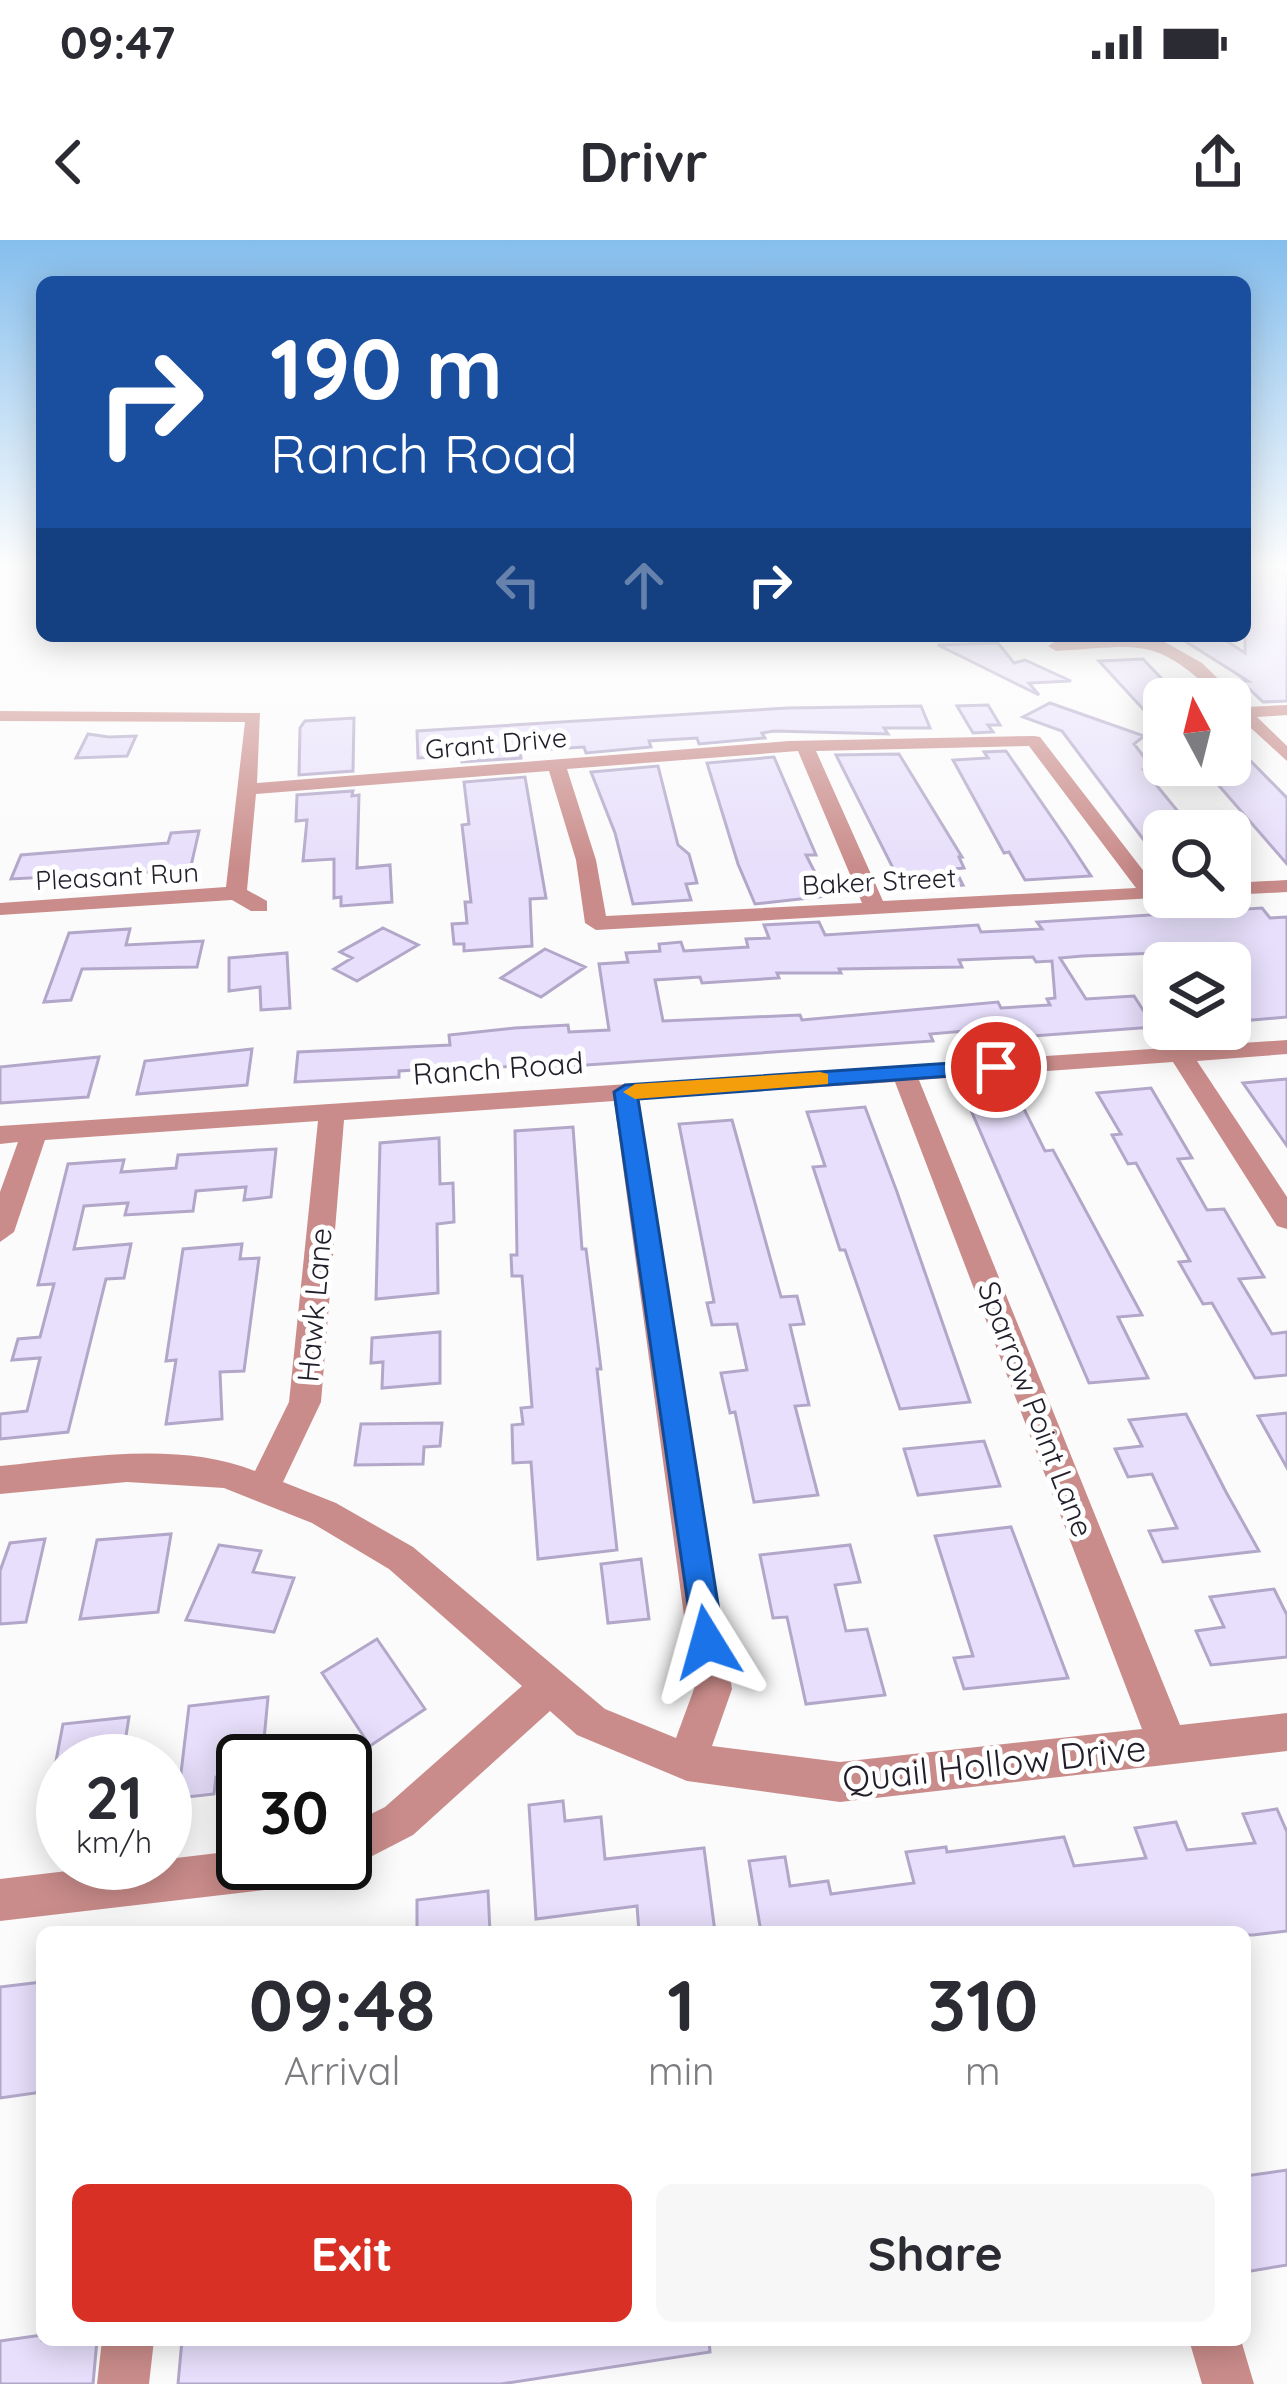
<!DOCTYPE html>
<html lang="en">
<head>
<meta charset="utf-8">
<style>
  :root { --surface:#fff; --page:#f7f7f7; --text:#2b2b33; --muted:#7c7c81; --accent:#d93025 }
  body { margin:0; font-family:Quicksand,sans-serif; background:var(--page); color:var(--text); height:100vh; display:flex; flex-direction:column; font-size:45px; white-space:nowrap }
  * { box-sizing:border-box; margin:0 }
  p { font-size:39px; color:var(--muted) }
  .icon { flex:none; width:66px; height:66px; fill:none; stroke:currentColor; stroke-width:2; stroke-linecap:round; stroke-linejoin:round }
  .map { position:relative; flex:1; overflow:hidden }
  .drawer { position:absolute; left:36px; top:1686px; width:1215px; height:420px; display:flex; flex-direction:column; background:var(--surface); border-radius:18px; box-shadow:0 6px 30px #0003 }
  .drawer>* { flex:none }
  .banner { position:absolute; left:36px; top:36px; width:1215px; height:366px; border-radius:18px; box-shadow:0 6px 30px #0003; background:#1a4fa0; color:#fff; overflow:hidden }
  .needle { width:78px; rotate:353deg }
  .controls { position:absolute; left:1143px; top:438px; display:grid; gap:24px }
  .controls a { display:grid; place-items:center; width:108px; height:108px; border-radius:18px; background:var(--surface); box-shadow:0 6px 30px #0003; font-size:60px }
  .speed { position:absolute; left:36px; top:1494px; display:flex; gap:24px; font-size:60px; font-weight:700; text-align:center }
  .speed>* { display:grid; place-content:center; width:156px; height:156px; border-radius:50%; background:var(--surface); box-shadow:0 6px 30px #0003; line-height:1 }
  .speed small { font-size:30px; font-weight:400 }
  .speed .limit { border:6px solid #111; border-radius:18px; background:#fff; color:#111 }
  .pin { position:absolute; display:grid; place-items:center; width:102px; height:102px; color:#fff; margin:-51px; border:6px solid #fff; border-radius:50%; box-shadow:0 3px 12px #0007 }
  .me { position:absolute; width:132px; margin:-66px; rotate:352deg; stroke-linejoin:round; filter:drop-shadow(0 0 9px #0008) }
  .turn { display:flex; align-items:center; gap:42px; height:252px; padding:0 36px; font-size:54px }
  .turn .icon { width:156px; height:156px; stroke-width:2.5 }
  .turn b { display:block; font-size:84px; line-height:102px }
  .lanes { display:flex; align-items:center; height:114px; padding:0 36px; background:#0003; justify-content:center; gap:60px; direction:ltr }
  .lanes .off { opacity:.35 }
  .eta { display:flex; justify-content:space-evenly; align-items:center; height:204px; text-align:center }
  .eta b { font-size:72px; font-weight:700; line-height:84px }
  .action { display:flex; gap:24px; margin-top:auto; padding:24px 36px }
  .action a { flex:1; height:138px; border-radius:18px; background:var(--accent); color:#fff; font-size:48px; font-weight:700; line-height:138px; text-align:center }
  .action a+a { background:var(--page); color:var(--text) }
  .status { display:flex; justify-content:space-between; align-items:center; height:84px; padding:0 60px; background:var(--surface); direction:ltr }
  .status svg { height:33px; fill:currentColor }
  header { display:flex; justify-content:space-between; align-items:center; height:156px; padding:0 36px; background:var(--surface); font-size:54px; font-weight:700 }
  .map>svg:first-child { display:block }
  .building { fill:#e7dffb; stroke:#b2a7c9; stroke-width:3; fill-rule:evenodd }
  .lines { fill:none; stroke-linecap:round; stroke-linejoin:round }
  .minor { fill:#c98c8a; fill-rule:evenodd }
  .route { fill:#1a73e8; stroke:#114b97; stroke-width:3 }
  .slow { fill:#f59e0b }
  .labels { text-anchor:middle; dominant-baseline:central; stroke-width:10; stroke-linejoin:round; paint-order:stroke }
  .far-street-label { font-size:27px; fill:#221e2a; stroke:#fff }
  .street-label { font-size:30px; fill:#221e2a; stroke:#fff }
  .near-street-label { font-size:36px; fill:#221e2a; stroke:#fff }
</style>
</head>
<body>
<div class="status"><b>09:47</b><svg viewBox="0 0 49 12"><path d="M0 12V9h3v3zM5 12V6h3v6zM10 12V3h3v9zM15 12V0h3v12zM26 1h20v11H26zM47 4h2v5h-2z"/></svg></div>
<header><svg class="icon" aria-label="back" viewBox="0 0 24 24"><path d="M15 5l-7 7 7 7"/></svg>Drivr<svg class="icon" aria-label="share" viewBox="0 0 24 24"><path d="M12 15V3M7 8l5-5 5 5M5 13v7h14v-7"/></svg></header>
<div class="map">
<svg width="1287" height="2144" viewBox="0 0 1287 2144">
  <rect width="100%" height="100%" fill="#fbfbfb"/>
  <path class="building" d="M1245,328H1273L1287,337V461L1263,462L1241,441H1248L1177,396H1219L1245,413Z
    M998,403L1014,423L1025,420L1071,441L1029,443L1039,455L938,405Z
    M1143,419L1181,459H1164V492L1099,421Z
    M1050,463L1144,496L1134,504L1154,530H1144L1194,591H1164V627L1062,491L1023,477Z
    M988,465L1000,485H988L993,492L973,493L957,466Z
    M921,466L930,488H884L888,494L774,491L762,493L765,498L699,504L697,498L649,501L651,507L586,513L584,507L520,511L521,518L462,522L461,516L418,518L417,491L788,468Z
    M354,478L353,531L299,535L300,488L305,481Z
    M88,494L109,497L136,496L127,516L76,518Z
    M1230,500L1287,558V624L1201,525H1230Z
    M1006,511L1066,598L1091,636L1025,640L1009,612L1004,613L953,520L988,518L984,512Z
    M899,514L962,617H959L964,628L955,629L963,645L903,648L836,515Z
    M774,517L816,615H806L827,656L755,664L738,624L707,523Z
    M658,526L678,605L689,614L697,643L686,644L691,660L633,664L615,593L591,532Z
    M525,537L546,658L530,659L532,706L464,711V704H454L452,684L467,683L465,662H471L462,585L469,584L464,542Z
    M353,551L352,556L359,555L357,628L390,625L392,662L341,666V657L334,658V619L303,621L307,580L296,581L297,555Z
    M199,591L190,630L11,639L21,615L168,603L171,593Z
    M1262,668L1270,678L1287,677V777L1230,782V710L1083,716L1060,718L1086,759L1134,756L1154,787L993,799L988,789L930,794L933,801L544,828V823L450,832V828L399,831V837L295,842L298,812L450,805L449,795L515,788L568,785L569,792L609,790L599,724L628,722L626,713L660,711L659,704L681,702L684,711L748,707L746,699L769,698L764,685L819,682L825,695L978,685L981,692L1042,689L1037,682ZM1033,717L1036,722L1052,721L1055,758L1047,759L1050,765L1001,768L998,762L802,780L800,775L663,781L655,740L700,737L702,743L779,738L777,733H841L839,729L962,727L959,720Z
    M383,688L418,705L357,741L334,729L352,718L340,712Z
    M130,689L126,705L203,701L197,727L82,729L71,760L44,762L69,693Z
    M545,709L585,727L541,757L501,738Z
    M287,713L290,768L261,770L260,747L229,751V718Z
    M252,809L247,845L137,854L145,821Z
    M99,817L88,857L0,863V827Z
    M1287,839V906L1243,843Z
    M1151,848L1192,918L1178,919L1207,970L1224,969L1264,1037L1239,1039L1272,1094L1287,1092V1135L1255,1138L1212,1063L1203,1064L1179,1022L1190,1021L1136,923L1128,924L1112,895L1121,894L1097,853Z
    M1018,857L1045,911L1053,910L1142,1075L1118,1077L1148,1138L1089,1143L967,861Z
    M865,867L897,952L970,1162L900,1169L845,1010H840L813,927L825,926L807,872Z
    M732,880L781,1057L797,1056L804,1084L790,1085L809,1165L795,1166L818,1255L754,1262L735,1172L730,1173L721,1133L747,1130L737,1084L712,1085L707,1063L714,1062L679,884Z
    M573,887L582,1009H586L601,1129H597L617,1310L538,1319L531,1222L513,1223L512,1185L523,1184L521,1168L532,1167L522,1036H512L511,1015H517L515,891Z
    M439,898L440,944L453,943L454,982L437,984L438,1053L376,1059L380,903Z
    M276,909L271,957L244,960L246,947L196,951L193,971L125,975L128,963L84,966L74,1009L131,1004L124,1038L106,1039L68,1192L0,1199V1174L27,1171L40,1118L12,1120L18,1099L40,1097L54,1044L38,1045L68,924L124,920L121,932L176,928L178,915Z
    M242,1004L240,1019L259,1018L244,1131L220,1132L222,1179L166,1184L176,1120L166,1121L183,1009Z
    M440,1092V1143L382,1148L383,1122L371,1123L372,1098Z
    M1287,1173V1228L1258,1176Z
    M1186,1174L1226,1252L1259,1311L1163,1322L1149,1291L1177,1288L1152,1234L1128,1237L1115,1209L1142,1206L1129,1180Z
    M442,1183L440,1206L424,1207L423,1224L355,1225L361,1184Z
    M984,1201L1000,1246L918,1255L904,1209Z
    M1011,1287L1068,1438L964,1449L954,1418L973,1416L935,1296Z
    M171,1294L158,1372L80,1379L97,1300Z
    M45,1299L26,1382L0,1384V1331L10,1303Z
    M219,1305L261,1311L253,1332L294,1338L274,1392L186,1380Z
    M850,1305L860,1342L835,1345L846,1391L867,1389L885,1455L806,1464L787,1377L773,1378L760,1315Z
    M641,1319L649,1379L608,1383L601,1324Z
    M1274,1349L1287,1375V1417L1211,1425L1196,1391L1224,1387L1210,1357Z
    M377,1399L425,1469L370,1506L322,1433Z
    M268,1457L262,1521H243V1534L216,1537L214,1554L178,1558L189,1466Z
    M129,1477L122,1521H56L63,1484Z
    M563,1561L565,1581L601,1577L605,1619L704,1608L715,1692H639L637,1666L536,1679L529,1565Z
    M1277,1569L1287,1592V1691L1253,1695L761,1692L749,1621L785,1617L790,1646L828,1641L831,1654L914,1643L906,1612L946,1607L947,1612L1064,1597L1074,1626L1146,1618L1135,1588L1176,1582L1187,1610L1255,1603L1243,1574Z
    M488,1651L490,1692H417V1660Z
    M42,1742V1852L0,1858V1747Z
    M1287,1930V2025L1245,2032V1936Z
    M42,2095V2100H97L93,2144H0V2101Z
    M182,2100H709L710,2112L501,2144H178Z"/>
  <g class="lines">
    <path class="minor" d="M1154,396L1202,423L1247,467L1287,465V475L1257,477L1287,506V521L1230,469V459H1220C1155,395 1142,406 1056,411L1048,406L1056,401Z
      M0,471L260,473L257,543L789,501L1034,496L1040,497L1156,647H1164V657H1172L596,690L585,683L576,620L549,531L256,554L247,650L267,661V671H251L232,660L0,675V663L226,647L245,482L0,481ZM1029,506L1136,648L883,661L816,511ZM798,511L862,663L606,676L596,620L567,529Z
      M1287,640V652L1230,655V643Z
      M1287,800V814L1197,821L1287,957V989L1277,986L1173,822L919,840L1180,1485L1287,1473V1511L840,1562L687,1541L577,1495L550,1471L413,1595L345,1630L335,1626L330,1638L315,1644L0,1681V1639L243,1610V1623H345V1587L385,1567L522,1446L389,1329L312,1283L224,1248L127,1242L0,1254V1226C82,1218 177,1200 255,1231L289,1162L318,881L45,900L14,992L0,1002V952L18,902L0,904V886ZM895,842L1142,1489L840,1522L712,1506L732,1449L639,859ZM614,861L694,1449L676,1498L605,1469L413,1307L336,1263L283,1242L321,1162L344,880Z
      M102,2100H154L149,2144H97Z
      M1189,2100H1241L1254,2144H1202Z"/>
  </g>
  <linearGradient id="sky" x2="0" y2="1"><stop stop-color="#85beed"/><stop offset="0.52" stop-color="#fdfdfd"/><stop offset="1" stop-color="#fdfdfd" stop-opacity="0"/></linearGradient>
  <rect width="1287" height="628" fill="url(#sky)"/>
  <path class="route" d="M996,820L1008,827L1004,832L638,859L724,1402L719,1413L707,1418L695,1413L614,852L625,845Z"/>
  <path class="slow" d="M820,832L828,834V844L635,859L623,852L635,844Z"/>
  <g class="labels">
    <g class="far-street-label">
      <text transform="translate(496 503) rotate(-5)">Grant Drive</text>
      <text transform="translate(117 636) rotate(-3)">Pleasant Run</text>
      <text transform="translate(879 641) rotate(-3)">Baker Street</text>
    </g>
    <g class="street-label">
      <text transform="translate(498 828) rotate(-4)">Ranch Road</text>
      <text transform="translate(314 1065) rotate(-85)">Hawk Lane</text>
      <text transform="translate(1036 1169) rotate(69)">Sparrow Point Lane</text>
    </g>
    <g class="near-street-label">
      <text transform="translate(994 1523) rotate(-6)">Quail Hollow Drive</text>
    </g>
  </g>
</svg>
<div class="controls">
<a><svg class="needle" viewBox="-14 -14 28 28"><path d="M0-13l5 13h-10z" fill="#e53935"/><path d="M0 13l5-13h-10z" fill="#7c7c81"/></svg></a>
<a><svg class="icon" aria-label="search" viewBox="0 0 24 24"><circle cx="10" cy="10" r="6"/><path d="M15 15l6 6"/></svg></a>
<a><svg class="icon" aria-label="layers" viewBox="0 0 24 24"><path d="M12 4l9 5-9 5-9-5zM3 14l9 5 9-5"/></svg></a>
</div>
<div class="speed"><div>21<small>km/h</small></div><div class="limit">30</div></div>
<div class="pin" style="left:996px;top:827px;background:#d93025"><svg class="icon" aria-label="arrive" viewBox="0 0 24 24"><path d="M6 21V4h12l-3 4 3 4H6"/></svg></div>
<svg class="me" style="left:707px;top:1402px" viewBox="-20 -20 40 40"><path d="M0-17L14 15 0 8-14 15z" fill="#1a73e8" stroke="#fff" stroke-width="4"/></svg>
<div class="banner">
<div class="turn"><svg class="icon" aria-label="right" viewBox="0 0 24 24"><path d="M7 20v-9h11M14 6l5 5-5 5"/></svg><div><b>190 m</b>Ranch Road</div></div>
<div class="lanes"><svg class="icon off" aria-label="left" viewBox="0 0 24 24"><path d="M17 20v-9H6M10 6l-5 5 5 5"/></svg><svg class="icon off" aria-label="ahead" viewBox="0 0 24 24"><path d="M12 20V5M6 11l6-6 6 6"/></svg><svg class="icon" aria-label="right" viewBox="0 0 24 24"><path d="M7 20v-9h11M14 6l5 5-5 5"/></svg></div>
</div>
<section class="drawer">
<div class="eta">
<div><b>09:48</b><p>Arrival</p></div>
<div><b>1</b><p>min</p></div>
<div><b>310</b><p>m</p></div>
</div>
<div class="action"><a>Exit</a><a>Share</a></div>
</section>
</div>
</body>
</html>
